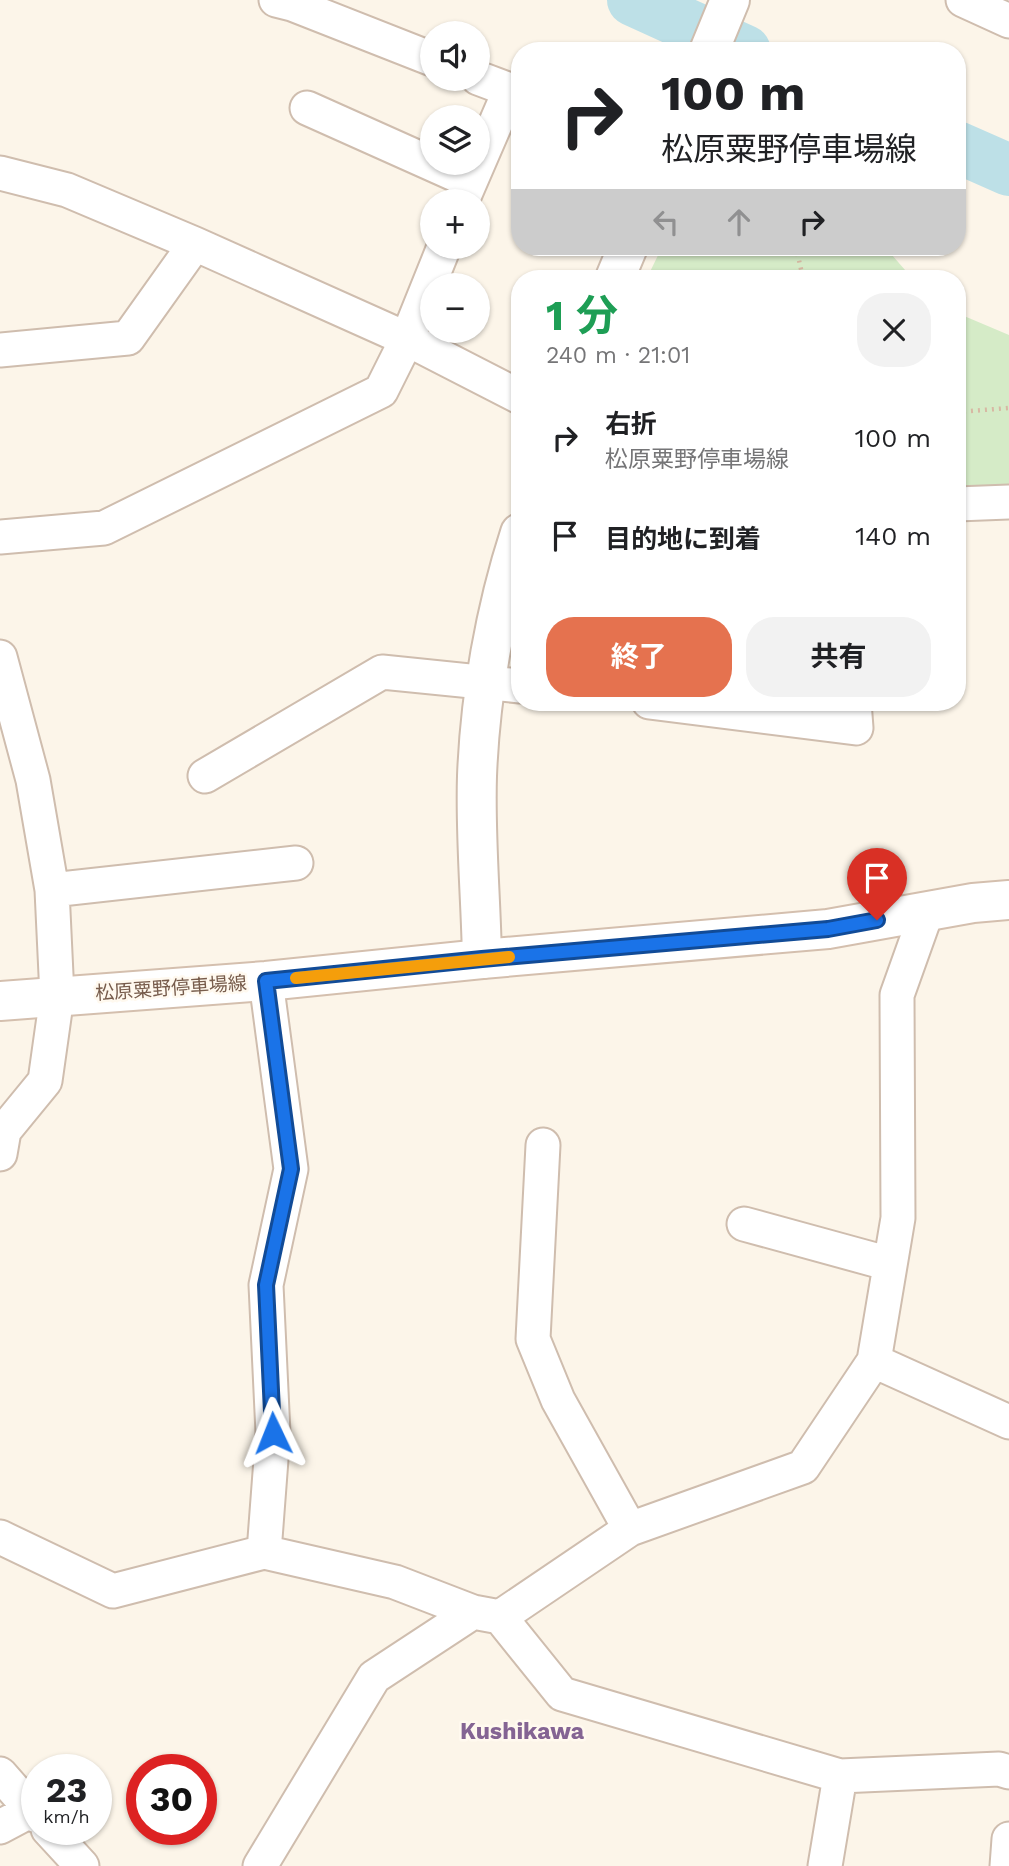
<!DOCTYPE html>
<html lang="ja">
<head>
<meta charset="utf-8">
<style>
  :root { --surface:#fff; --page:#f2f2f2; --text:#202124; --muted:#757577; --accent:#e5724f }
  body { margin:0; font-family:"Work Sans","Noto Sans JP",sans-serif; background:var(--page); color:var(--text); height:100vh; display:flex; flex-direction:column; font-size:26px; white-space:nowrap }
  * { box-sizing:border-box; margin:0 }
  p { font-size:23px; color:var(--muted) }
  .icon { flex:none; width:38px; height:38px; fill:none; stroke:currentColor; stroke-width:2; stroke-linecap:round; stroke-linejoin:round }
  .map { position:relative; flex:1; overflow:hidden }
  .side { position:absolute; left:511px; top:270px; width:455px; height:441px; display:flex; flex-direction:column; background:var(--surface); border-radius:28px; box-shadow:0 2px 5px #0004 }
  .side>* { flex:none }
  .guide { position:absolute; left:511px; top:42px; width:455px; height:214px; border-radius:28px; box-shadow:0 2px 5px #0004; background:#fff; color:var(--text); overflow:hidden }
  .tools { position:absolute; left:420px; top:21px; display:grid; gap:14px }
  .tools a { display:grid; place-items:center; width:70px; height:70px; border-radius:50%; background:var(--surface); box-shadow:0 2px 5px #0004; font-size:35px }
  .speed { position:absolute; left:21px; top:1754px; display:flex; gap:14px; font-size:35px; font-weight:700; text-align:center }
  .speed>* { display:grid; place-content:center; width:91px; height:91px; border-radius:50%; background:var(--surface); box-shadow:0 2px 5px #0004; line-height:1 }
  .speed small { font-size:18px; font-weight:400 }
  .speed .limit { border:10px solid #d22; background:#fff; color:#111 }
  .pin { position:absolute; display:grid; place-items:center; width:60px; height:60px; color:#fff; margin:-72px -30px; border-radius:50% 50% 50% 0; rotate:-45deg; box-shadow:0 0 7px #0007 }
  .pin .icon { rotate:45deg }
  .me { position:absolute; width:77px; margin:-38px; rotate:358deg; stroke-linejoin:round; filter:drop-shadow(0 0 5px #0008) }
  .turn { display:flex; align-items:center; gap:24px; height:147px; padding:0 35px; font-size:32px }
  .turn .icon { width:91px; height:91px; stroke-width:2.5 }
  .turn b { display:block; font-size:49px; line-height:60px }
  .lanes { display:flex; align-items:center; height:66px; padding:0 35px; background:#0003; justify-content:center; gap:35px; direction:ltr }
  .lanes .off { opacity:.35 }
  .round { display:grid; place-items:center; flex:none; width:74px; height:74px; border-radius:28px; background:var(--page) }
  .headline { display:flex; align-items:center; justify-content:space-between; height:119px; padding:0 35px }
  h1 { font-size:42px; font-weight:700; line-height:52px; color:#1e9e55 }
  .primary-button { display:flex; gap:14px; margin-top:auto; padding:14px 35px }
  .primary-button a { flex:1; height:80px; border-radius:28px; background:var(--accent); color:#fff; font-size:28px; font-weight:700; line-height:80px; text-align:center }
  .primary-button a+a { background:var(--page); color:var(--text) }
  ul { padding:0; list-style:none }
  li { display:flex; align-items:center; gap:21px; height:98px; padding:0 35px }
  li div { flex:1 }
  li b { display:block; font-size:26px }
  li em { font-style:normal }
  .map>svg:first-child { display:block }
  .green { fill:#d5ebc7 }
  .lines { fill:none; stroke-linecap:round; stroke-linejoin:round }
  .river { stroke:#bde0e7; stroke-width:52 }
  .minor-casing { stroke:#cfbdae; stroke-width:37 }
  .tertiary-casing { stroke:#cfbdae; stroke-width:42 }
  .secondary-casing { stroke:#d4bfae; stroke-width:42 }
  .path { stroke:#d7b8a3; stroke-width:4.5; stroke-dasharray:2 5; stroke-linecap:butt }
  .minor { stroke:#fff; stroke-width:33 }
  .tertiary { stroke:#fff; stroke-width:38 }
  .secondary { stroke:#fff; stroke-width:38 }
  .route-casing { stroke:#114b97; stroke-width:18 }
  .route { stroke:#1a73e8; stroke-width:12 }
  .slow { stroke:#f59e0b; stroke-width:12 }
  .labels { text-anchor:middle; dominant-baseline:central; stroke-width:5; stroke-linejoin:round; paint-order:stroke }
  .street-label { font-size:19px; fill:#775c4c; stroke:#fff9ef }
  .quarter-label { font-size:23px; font-weight:bold; fill:#846493; stroke:#fff9ef }
</style>
</head>
<body>
<div class="map">
<svg width="1009" height="1866" viewBox="0 0 1009 1866">
  <rect width="100%" height="100%" fill="#fcf5e9"/>
  <path class="green" d="M662,247H885L912,278H647Z
    M957,313L1009,335V487L957,489Z"/>
  <g class="lines">
    <path class="river" d="M633,0L745,51
      M957,147L1009,170"/>
    <g class="minor-casing">
      <path id="minor" d="M276,0L292,4L432,59
        M963,0L1009,21
        M307,108L470,181
        M0,173L67,190L195,244L407,339L520,397
        M462,201L510,90L478,78
        M0,350L128,338L195,244
        M957,504L1009,502
        M0,537L104,528L381,391L407,339L444,247
        M0,657L33,780L52,890L57,996L45,1081L4,1131L0,1154
        M649,702L856,728L854,702
        M205,776L382,672L520,686
        M52,890L296,863
        M543,1145L533,1339L558,1400L630,1529
        M744,1224L890,1264
        M874,1361L1009,1422
        M0,1537L113,1591L264,1552L395,1582L473,1612L500,1617L630,1529L803,1467L874,1361L898,1218L897,995L927,911
        M264,1552L273,1433L266,1285L291,1169L266,981
        M500,1617L562,1694L840,1776L825,1866
        M0,1774L37,1816
        M840,1776L999,1769L1009,1772
        M0,1827L32,1810
        M48,1829L82,1866
        M260,1866L374,1677L473,1612
        M1007,1866L1009,1839"/>
    </g>
    <g class="tertiary-casing">
      <path id="tertiary" d="M709,51L730,0
        M615,278L628,247
        M482,959C481,899 475,837 477,776C480,696 495,610 520,533"/>
    </g>
    <g class="secondary-casing">
      <path id="secondary" d="M0,1001L266,981L482,959L828,929L973,903L1009,900"/>
    </g>
    <path class="path" d="M796,247L803,278
      M957,412L1009,408"/>
    <use href="#minor" class="minor"/>
    <use href="#tertiary" class="tertiary"/>
    <use href="#secondary" class="secondary"/>
  </g>
  <g class="lines">
    <g class="route-casing">
      <path id="route" d="M273,1433L266,1285L291,1169L266,981L482,959L828,929L877,920"/>
    </g>
    <use href="#route" class="route"/>
    <path class="slow" d="M296,978L509,957"/>
  </g>
  <g class="labels">
    <g class="street-label">
      <text transform="translate(171 988) rotate(-4)">松原粟野停車場線</text>
    </g>
    <g class="quarter-label">
      <text x="522" y="1731">Kushikawa</text>
    </g>
  </g>
</svg>
<div class="tools">
<a><svg class="icon" aria-label="sound" viewBox="0 0 24 24"><path d="M4 9h4l5-4v14l-5-4H4zM17 9q2 3 0 6"/></svg></a>
<a><svg class="icon" aria-label="layers" viewBox="0 0 24 24"><path d="M12 4l9 5-9 5-9-5zM3 14l9 5 9-5"/></svg></a>
<a>+</a>
<a>−</a>
</div>
<div class="speed"><div>23<small>km/h</small></div><div class="limit">30</div></div>
<div class="pin" style="left:877px;top:920px;background:#d93025"><svg class="icon" aria-label="arrive" viewBox="0 0 24 24"><path d="M6 21V4h12l-3 4 3 4H6"/></svg></div>
<svg class="me" style="left:273px;top:1433px" viewBox="-20 -20 40 40"><path d="M0-17L14 15 0 8-14 15z" fill="#1a73e8" stroke="#fff" stroke-width="4"/></svg>
<div class="guide">
<div class="turn"><svg class="icon" aria-label="right" viewBox="0 0 24 24"><path d="M7 20v-9h11M14 6l5 5-5 5"/></svg><div><b>100 m</b>松原粟野停車場線</div></div>
<div class="lanes"><svg class="icon off" aria-label="left" viewBox="0 0 24 24"><path d="M17 20v-9H6M10 6l-5 5 5 5"/></svg><svg class="icon off" aria-label="ahead" viewBox="0 0 24 24"><path d="M12 20V5M6 11l6-6 6 6"/></svg><svg class="icon" aria-label="right" viewBox="0 0 24 24"><path d="M7 20v-9h11M14 6l5 5-5 5"/></svg></div>
</div>
<section class="side">
<div class="headline"><div><h1>1 分</h1><p>240 m · 21:01</p></div><a class="round"><svg class="icon" aria-label="close" viewBox="0 0 24 24"><path d="M6 6l12 12M18 6L6 18"/></svg></a></div>
<ul>
<li><svg class="icon" aria-label="right" viewBox="0 0 24 24"><path d="M7 20v-9h11M14 6l5 5-5 5"/></svg><div><b>右折</b><p>松原粟野停車場線</p></div><em>100 m</em></li>
<li><svg class="icon" aria-label="arrive" viewBox="0 0 24 24"><path d="M6 21V4h12l-3 4 3 4H6"/></svg><div><b>目的地に到着</b></div><em>140 m</em></li>
</ul>
<div class="primary-button"><a>終了</a><a>共有</a></div>
</section>
</div>
</body>
</html>
